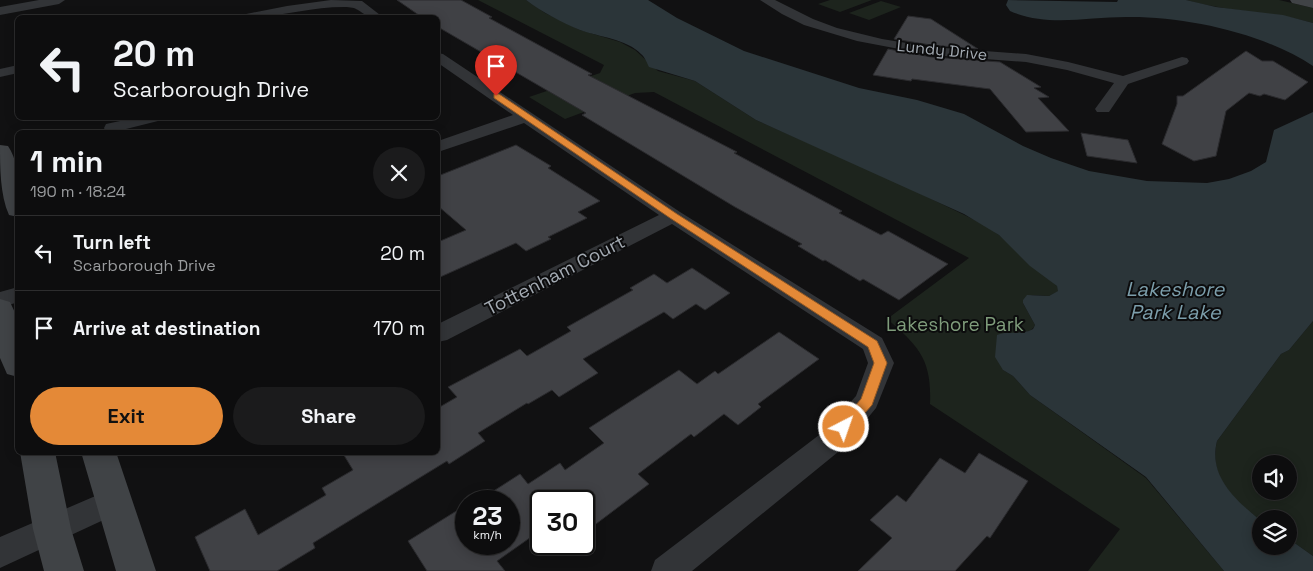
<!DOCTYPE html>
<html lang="en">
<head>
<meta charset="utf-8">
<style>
  :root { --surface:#0d0d0e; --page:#1b1b1c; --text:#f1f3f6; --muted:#9a9c9e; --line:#2d2d2e; --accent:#e48937 }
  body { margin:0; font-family:"Space Grotesk",sans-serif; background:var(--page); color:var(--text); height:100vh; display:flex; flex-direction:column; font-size:19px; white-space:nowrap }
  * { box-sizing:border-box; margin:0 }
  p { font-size:16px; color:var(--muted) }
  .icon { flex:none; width:28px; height:28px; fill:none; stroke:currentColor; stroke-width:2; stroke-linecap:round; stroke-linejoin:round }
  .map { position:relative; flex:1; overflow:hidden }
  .sheet { position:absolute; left:15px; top:130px; width:425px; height:325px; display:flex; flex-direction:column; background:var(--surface); border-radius:8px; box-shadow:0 2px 12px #0003,0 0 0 1px var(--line) }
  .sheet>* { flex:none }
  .banner { position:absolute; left:15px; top:15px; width:425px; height:105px; border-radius:8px; box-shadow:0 2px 12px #0003,0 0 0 1px var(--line); background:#0d0d0e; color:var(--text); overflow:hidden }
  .tools { position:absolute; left:1252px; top:455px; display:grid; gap:10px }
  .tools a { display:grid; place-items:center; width:45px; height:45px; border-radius:50%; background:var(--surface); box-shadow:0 2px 12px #0003,0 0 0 1px var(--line); font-size:25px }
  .speed { position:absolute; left:455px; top:490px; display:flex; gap:10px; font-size:25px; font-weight:700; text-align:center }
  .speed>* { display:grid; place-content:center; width:65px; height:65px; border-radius:50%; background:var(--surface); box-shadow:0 2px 12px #0003,0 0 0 1px var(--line); line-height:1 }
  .speed small { font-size:12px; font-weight:400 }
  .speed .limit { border:2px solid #111; border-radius:8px; background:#fff; color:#111 }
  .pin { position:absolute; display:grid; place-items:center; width:42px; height:42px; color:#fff; margin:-51px -21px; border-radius:50% 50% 50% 0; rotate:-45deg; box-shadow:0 0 5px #0007 }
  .pin .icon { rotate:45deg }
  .me { position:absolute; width:55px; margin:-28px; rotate:41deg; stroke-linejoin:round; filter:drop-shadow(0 0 4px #0008) }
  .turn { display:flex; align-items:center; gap:18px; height:105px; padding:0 15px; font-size:22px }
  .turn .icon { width:65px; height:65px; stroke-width:2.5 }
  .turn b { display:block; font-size:35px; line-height:42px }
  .round { display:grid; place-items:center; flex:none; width:52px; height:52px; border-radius:26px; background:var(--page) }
  .head { display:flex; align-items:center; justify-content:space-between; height:85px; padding:0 15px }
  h1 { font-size:30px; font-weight:600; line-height:38px }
  .action { display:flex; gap:10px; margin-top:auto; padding:10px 15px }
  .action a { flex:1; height:58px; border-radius:30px; background:var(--accent); color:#111; font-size:20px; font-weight:600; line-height:58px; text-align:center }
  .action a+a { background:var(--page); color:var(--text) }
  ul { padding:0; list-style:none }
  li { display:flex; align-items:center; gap:15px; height:75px; padding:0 15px; border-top:1px solid var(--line) }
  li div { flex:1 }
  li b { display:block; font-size:19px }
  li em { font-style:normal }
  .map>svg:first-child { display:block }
  .green { fill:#1d241d; fill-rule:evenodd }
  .water { fill:#2b3539 }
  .building { fill:#404145; stroke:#2b2b2e }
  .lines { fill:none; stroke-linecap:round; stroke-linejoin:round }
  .street { fill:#323437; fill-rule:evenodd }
  .secondary { fill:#404346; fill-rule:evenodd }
  .route { fill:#e48937; stroke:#945924 }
  .labels { text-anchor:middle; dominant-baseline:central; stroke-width:4; stroke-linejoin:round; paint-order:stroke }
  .far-street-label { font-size:16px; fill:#a3aab2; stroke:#0c0c0d }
  .street-label { font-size:19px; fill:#a3aab2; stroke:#0c0c0d }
  .park-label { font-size:19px; fill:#7f9c7b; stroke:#0c0c0d }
  .water-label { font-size:20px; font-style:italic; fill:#7c9eab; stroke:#0c0c0d }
</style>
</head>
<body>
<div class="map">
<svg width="1313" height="571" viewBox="0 0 1313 571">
  <rect width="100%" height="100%" fill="#111112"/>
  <path class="green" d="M478,0H526L545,13L580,30L620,42L635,50L658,71L695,81L756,120L888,178L985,225L999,235L1057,286L1059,291L1049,296L1032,295L1023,303L1035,325C1031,333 1022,334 1014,333L1003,370L1013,376L1030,395L1146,478L1224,571H1088L1120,529L930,404C932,360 919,346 887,319L969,258L654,92L635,93L565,119L529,97L600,73L604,65Z
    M830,0H872L840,12L818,4Z
    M1186,0H1279L1313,8V23C1271,11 1227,12 1186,0Z
    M881,1L901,7L869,20L849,13Z
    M1313,321V556L1289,539V519H1261V521C1235,500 1208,478 1217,441L1281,354L1289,350ZM1261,464H1289V491H1261Z"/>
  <path class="water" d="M526,0H648L677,18L744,51L859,88L917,100L964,114L1023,146L1051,158L1089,171L1147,181L1207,183L1229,179L1251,171L1266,162L1274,130L1313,112V321L1289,350L1281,354L1217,441C1208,477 1236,500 1261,521V546H1289V539L1313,556V571H1224L1146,477L1030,395L1013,376L1003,370L995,357L997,335C1009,330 1021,336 1033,329L1035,325L1023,303V300L1027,295L1049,296L1058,291L1057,286L1030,266L999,235L964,214L756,120L695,81L649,67C647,63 645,57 641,54C627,39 599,37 580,30C561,22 542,12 526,0Z
    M1008,0L1117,2L1118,0H1186L1216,7L1283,15L1313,23V66C1265,34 1189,17 1131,17C1090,16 1049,28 1010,11L1006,5Z"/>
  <path class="building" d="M397,0H461L492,17L489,18L592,74L588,75L737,152L734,153L842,211L839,213L881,235L888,231L948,264L899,300L863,279L860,281L825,260L823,261L798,246L802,244L735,207L582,115L586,113L438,27V18H423Z
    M908,16L931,19L978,49L931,45L894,39Z
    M888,49L931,57L1000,62L1041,87L1034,88L1049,97L1038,98L1069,131L1026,132L990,89L912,79L911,81L873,75Z
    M1246,51L1262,61H1273L1308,82L1285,100L1264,94L1260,96L1249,93L1226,111L1216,156L1194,161L1162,144L1177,104V96H1183Z
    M1081,133L1128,140L1137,163L1087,156Z
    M516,145L551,166L548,168L600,201L578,212L587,218L548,237L551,239L526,251L516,243L438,278V242L466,230L438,206V176Z
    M692,268L730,293L705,310L696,304L673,319L664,312L583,359L598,373L559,397L552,390L528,404L527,403L478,433L485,441L449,464L447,461L313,543L315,548L277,571H210L195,537L245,509L258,535L326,495L322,488L353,470L342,452H438V408L457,397L448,387L520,349L527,356L571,331L567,327L633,290L630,288L654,274L667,283Z
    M779,332L819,359L758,404L761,407L738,425L724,414L694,437L691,434L638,474L649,484L584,533V501H541V530L497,561L505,571H427L408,541L466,505V544H509V501H478L520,474L528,484L560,463L565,470L604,443L589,428L679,370L697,384L715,371L718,374Z
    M979,453L1028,481L990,538L987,536L955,571H858L892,538L870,520L897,495L906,502L940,458L965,473Z"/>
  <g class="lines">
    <path class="street" d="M39,0H65L59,4L0,15V7Z
      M331,0L362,1L384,18C379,18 373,19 369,17C358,11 358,7 344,7C309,7 275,18 240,18L241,15L287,6Z
      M760,0H775L813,19L837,28L882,39L931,47L1026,54L1068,62L1123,76L1182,57L1187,58L1189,61L1187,64L1128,84L1109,112H1097L1095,109L1114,83L1067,70L1026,62L931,55L857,41L804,25L782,14Z
      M438,53L443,54L680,212L882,338L894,363L876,408L843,448L692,571H651L655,560L823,432L856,396L868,363L863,349L672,224L447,340L438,342V324L659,215L524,123L438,152V141L513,115L438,63Z
      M18,65V73L0,77V69Z
      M134,118H160L158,121L114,132H106L104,128L106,124Z
      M18,287V302L0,308V292Z
      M114,488L125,492L129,501L125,510L0,568V537Z"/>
    <path class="secondary" d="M1290,0H1313V8L1292,3Z
      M0,145L8,146C22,167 18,194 18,217L9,215C0,195 0,167 0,145Z
      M0,299L10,302L18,319V377L7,374L0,358Z
      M20,452H55L71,529L84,571H44L33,529Z
      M81,452H116L156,571H116Z"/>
  </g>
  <path class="route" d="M494,94H499L677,214L877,341L887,363L872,405L849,431L844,433L839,431L837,427L861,399L874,363L868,347L670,218L494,98Z"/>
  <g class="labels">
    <g class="far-street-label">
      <text transform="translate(942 50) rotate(6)">Lundy Drive</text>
    </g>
    <g class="street-label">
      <text transform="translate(555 275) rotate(-27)">Tottenham Court</text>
    </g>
    <g class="park-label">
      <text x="955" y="324">Lakeshore Park</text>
    </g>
    <g class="water-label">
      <text x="1175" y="289">Lakeshore<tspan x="1175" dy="23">Park Lake</tspan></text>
    </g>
  </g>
</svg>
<div class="tools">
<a><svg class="icon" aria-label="sound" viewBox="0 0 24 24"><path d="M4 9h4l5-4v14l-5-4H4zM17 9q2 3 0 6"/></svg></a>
<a><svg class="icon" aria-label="layers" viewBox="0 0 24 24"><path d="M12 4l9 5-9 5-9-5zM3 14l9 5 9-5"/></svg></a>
</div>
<div class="speed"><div>23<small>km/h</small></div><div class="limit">30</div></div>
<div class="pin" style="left:496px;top:96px;background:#d93025"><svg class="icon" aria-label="arrive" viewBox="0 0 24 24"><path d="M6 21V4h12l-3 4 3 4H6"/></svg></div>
<svg class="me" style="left:844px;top:427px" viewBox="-20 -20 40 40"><circle r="17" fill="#e48937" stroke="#fff" stroke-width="3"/><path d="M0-11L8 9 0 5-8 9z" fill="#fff"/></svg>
<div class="banner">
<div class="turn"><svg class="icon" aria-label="left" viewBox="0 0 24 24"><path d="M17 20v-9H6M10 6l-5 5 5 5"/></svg><div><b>20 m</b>Scarborough Drive</div></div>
</div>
<section class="sheet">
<div class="head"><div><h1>1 min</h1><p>190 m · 18:24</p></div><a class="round"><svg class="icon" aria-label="close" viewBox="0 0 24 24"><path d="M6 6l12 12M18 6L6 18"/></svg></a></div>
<ul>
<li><svg class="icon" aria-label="left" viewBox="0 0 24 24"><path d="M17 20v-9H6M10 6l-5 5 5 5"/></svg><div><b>Turn left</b><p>Scarborough Drive</p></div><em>20 m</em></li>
<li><svg class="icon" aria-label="arrive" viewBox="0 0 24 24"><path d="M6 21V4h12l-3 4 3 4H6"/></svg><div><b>Arrive at destination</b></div><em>170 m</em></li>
</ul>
<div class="action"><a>Exit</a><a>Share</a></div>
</section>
</div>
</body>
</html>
